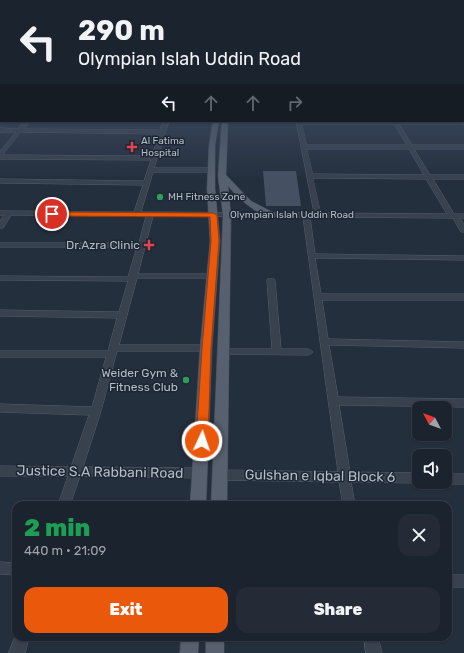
<!DOCTYPE html>
<html lang="en">
<head>
<meta charset="utf-8">
<style>
  :root { --surface:#1b232e; --page:#242b36; --text:#f1f3f6; --muted:#a0a4aa; --line:#39404a; --accent:#ea580c }
  body { margin:0; font-family:Rubik,sans-serif; background:var(--page); color:var(--text); height:100vh; display:flex; flex-direction:column; font-size:15px; white-space:nowrap }
  * { box-sizing:border-box; margin:0 }
  p { font-size:13px; color:var(--muted) }
  .icon { flex:none; width:22px; height:22px; fill:none; stroke:currentColor; stroke-width:2; stroke-linecap:round; stroke-linejoin:round }
  .map { position:relative; flex:1; overflow:hidden }
  .drawer { position:absolute; left:12px; top:501px; width:440px; height:140px; display:flex; flex-direction:column; background:var(--surface); border-radius:12px; box-shadow:0 1px 3px #0004,0 0 0 1px var(--line) }
  .drawer>* { flex:none }
  .guide { position:absolute; left:0px; top:0px; width:464px; height:122px; box-shadow:0 1px 3px #0004,0 0 0 1px var(--line); background:#1b232e; color:var(--text); overflow:hidden }
  .needle { width:26px; rotate:311deg }
  .buttons { position:absolute; left:412px; top:401px; display:grid; gap:8px }
  .buttons a { display:grid; place-items:center; width:40px; height:40px; border-radius:8px; background:var(--surface); box-shadow:0 1px 3px #0004,0 0 0 1px var(--line); font-size:20px }
  .pin { position:absolute; display:grid; place-items:center; width:34px; height:34px; color:#fff; margin:-17px; border:2px solid #fff; border-radius:50%; box-shadow:0 1px 4px #0007 }
  .me { position:absolute; width:44px; margin:-22px; rotate:3deg; stroke-linejoin:round; filter:drop-shadow(0 0 3px #0008) }
  .turn { display:flex; align-items:center; gap:14px; height:84px; padding:0 12px; font-size:18px }
  .turn .icon { width:52px; height:52px; stroke-width:2.5 }
  .turn b { display:block; font-size:28px; line-height:34px }
  .lanes { display:flex; align-items:center; height:38px; padding:0 12px; background:#0003; justify-content:center; gap:20px; direction:ltr }
  .lanes .off { opacity:.35 }
  .round { display:grid; place-items:center; flex:none; width:42px; height:42px; border-radius:12px; background:var(--page) }
  .overview { display:flex; align-items:center; justify-content:space-between; height:68px; padding:0 12px }
  h1 { font-size:24px; font-weight:800; line-height:30px; color:#1e9e55 }
  .primary-button { display:flex; gap:8px; margin-top:auto; padding:8px 12px }
  .primary-button a { flex:1; height:46px; border-radius:12px; background:var(--accent); color:#fff; font-size:16px; font-weight:800; line-height:46px; text-align:center }
  .primary-button a+a { background:var(--page); color:var(--text) }
  .map>svg:first-child { display:block }
  .building { fill:#455162 }
  .lines { fill:none; stroke-linecap:round; stroke-linejoin:round }
  .minor-casing { stroke:#565f6c; stroke-width:1 }
  .major-casing { stroke:#414a57; stroke-width:1 }
  .minor { fill:#38414e; fill-rule:evenodd }
  .major { fill:#56606e; fill-rule:evenodd }
  .route { fill:#ea580c; stroke:#983908 }
  .health-dot { fill:#e0444e; stroke:#1d2633; stroke-width:1.5 }
  .leisure-dot { fill:#2e9e5b; stroke:#1d2633; stroke-width:1.5 }
  .labels { text-anchor:middle; dominant-baseline:central; stroke-width:3; stroke-linejoin:round; paint-order:stroke }
  .far-poi-label { font-size:10px; fill:#b4bcc9; stroke:#1d2633; text-anchor:start }
  .far-street-label { font-size:10px; fill:#b4bcc9; stroke:#1d2633 }
  .poi-label { font-size:12px; fill:#b4bcc9; stroke:#1d2633; text-anchor:end }
  .near-street-label { font-size:14px; fill:#b4bcc9; stroke:#1d2633 }
</style>
</head>
<body>
<div class="map">
<svg width="464" height="653" viewBox="0 0 464 653">
  <rect width="100%" height="100%" fill="#242f3e"/>
  <path class="building" d="M263,171H296L301,206H266Z"/>
  <g class="lines">
    <g class="minor-casing">
      <path id="minor" d="M0,97H1V99H0Z
        M463,97H464V99H463Z
        M0,106H1V108H0Z
        M463,108H464V110H463Z
        M464,120V124H399L412,145H464V149H414L430,175H464V179H433L454,214H464V218H460L464,225V232H461L453,218L310,217L315,254L464,256V260L315,258L321,294H464V300H322L328,339L464,342V348L329,345L338,397L464,399V407L339,405L350,472L419,473V482H421L419,483L351,482L355,505H343L339,482L220,480L216,478L214,475L216,472L220,470L338,472L303,217L153,216L138,274H213L217,276L213,278H137L119,345H206L211,348L206,351H117L101,411L83,467L201,468L205,470L207,473L205,476L201,478L80,476L70,505H58L68,476H0V466L71,467L89,415L0,412V404L92,407L106,357H0V351H108L117,318L0,316V310L119,312L128,281L0,280V276L128,277L137,247H0V243H139L146,216L11,215L3,228H0V221L4,215H0V211L134,212L143,185L0,183V179L144,181L151,160L0,159V151L16,132H0V128L18,129L24,121H30L24,129L160,130L163,121H169L154,168H211L214,170L211,172H153L141,212L314,213L296,121ZM302,124H394L407,145H307ZM21,132L159,134L152,156L3,155ZM307,149H409L424,175L313,174ZM313,178L426,179L447,214L321,213Z
        M268,279H274L275,281L281,349H308L313,352L308,355L220,354L218,352L220,350L223,349H272L267,281Z
        M445,474H464V484H445L441,482H445Z
        M0,562L16,563V575L0,574Z
        M448,575H464V587H448Z
        M16,634V637H29L25,653H9Z
        M364,637H378L382,653H366Z"/>
    </g>
    <g class="major-casing">
      <path id="major" d="M213,121H219L215,145V189L220,241L212,348L206,505H190L200,348L210,241L207,189L209,145Z
        M222,121H228L226,175L251,201L278,215L277,217C261,220 237,197 228,186L231,215L227,505H211L223,215L218,176Z
        M181,637H199L198,653H180Z
        M206,637H224V653H206Z"/>
    </g>
    <use href="#minor" class="minor"/>
    <use href="#major" class="major"/>
  </g>
  <linearGradient id="sky" x2="0" y2="1"><stop stop-color="#141a22"/><stop offset="0.49" stop-color="#3f4d63"/><stop offset="1" stop-color="#3f4d63" stop-opacity="0"/></linearGradient>
  <rect width="464" height="180" fill="url(#sky)"/>
  <path class="route" d="M49,212L213,213L217,215L219,241L211,348L208,441L206,444L202,446L198,444L196,441L202,348L211,241L210,217L52,216L48,214Z"/>
  <g class="health-dot">
    <path d="M130 141h4v4h4v4h-4v4h-4v-4h-4v-4h4z"/>
    <path d="M147 239h4v4h4v4h-4v4h-4v-4h-4v-4h4z"/>
  </g>
  <g class="leisure-dot">
    <circle cx="160" cy="197" r="4"/>
    <circle cx="186" cy="380" r="4"/>
  </g>
  <g class="labels">
    <g class="far-poi-label">
      <text x="141" y="141">Al Fatima<tspan x="141" dy="12">Hospital</tspan></text>
      <text x="168" y="197">MH Fitness Zone</text>
    </g>
    <g class="far-street-label">
      <text x="292" y="215">Olympian Islah Uddin Road</text>
    </g>
    <g class="poi-label">
      <text x="140" y="245">Dr.Azra Clinic</text>
      <text x="178" y="373">Weider Gym &amp;<tspan x="178" dy="14">Fitness Club</tspan></text>
    </g>
    <g class="near-street-label">
      <text transform="translate(100 472) rotate(1)">Justice S.A Rabbani Road</text>
      <text transform="translate(320 476) rotate(1)">Gulshan e Iqbal Block 6</text>
    </g>
  </g>
</svg>
<div class="buttons">
<a><svg class="needle" viewBox="-14 -14 28 28"><path d="M0-13l5 13h-10z" fill="#e53935"/><path d="M0 13l5-13h-10z" fill="#a0a4aa"/></svg></a>
<a><svg class="icon" aria-label="sound" viewBox="0 0 24 24"><path d="M4 9h4l5-4v14l-5-4H4zM17 9q2 3 0 6"/></svg></a>
</div>
<div class="pin" style="left:52px;top:214px;background:#d93025"><svg class="icon" aria-label="arrive" viewBox="0 0 24 24"><path d="M6 21V4h12l-3 4 3 4H6"/></svg></div>
<svg class="me" style="left:202px;top:441px" viewBox="-20 -20 40 40"><circle r="17" fill="#ea580c" stroke="#fff" stroke-width="3"/><path d="M0-11L8 9 0 5-8 9z" fill="#fff"/></svg>
<div class="guide">
<div class="turn"><svg class="icon" aria-label="left" viewBox="0 0 24 24"><path d="M17 20v-9H6M10 6l-5 5 5 5"/></svg><div><b>290 m</b>Olympian Islah Uddin Road</div></div>
<div class="lanes"><svg class="icon" aria-label="left" viewBox="0 0 24 24"><path d="M17 20v-9H6M10 6l-5 5 5 5"/></svg><svg class="icon off" aria-label="ahead" viewBox="0 0 24 24"><path d="M12 20V5M6 11l6-6 6 6"/></svg><svg class="icon off" aria-label="ahead" viewBox="0 0 24 24"><path d="M12 20V5M6 11l6-6 6 6"/></svg><svg class="icon off" aria-label="right" viewBox="0 0 24 24"><path d="M7 20v-9h11M14 6l5 5-5 5"/></svg></div>
</div>
<section class="drawer">
<div class="overview"><div><h1>2 min</h1><p>440 m · 21:09</p></div><a class="round"><svg class="icon" aria-label="close" viewBox="0 0 24 24"><path d="M6 6l12 12M18 6L6 18"/></svg></a></div>
<div class="primary-button"><a>Exit</a><a>Share</a></div>
</section>
</div>
</body>
</html>
